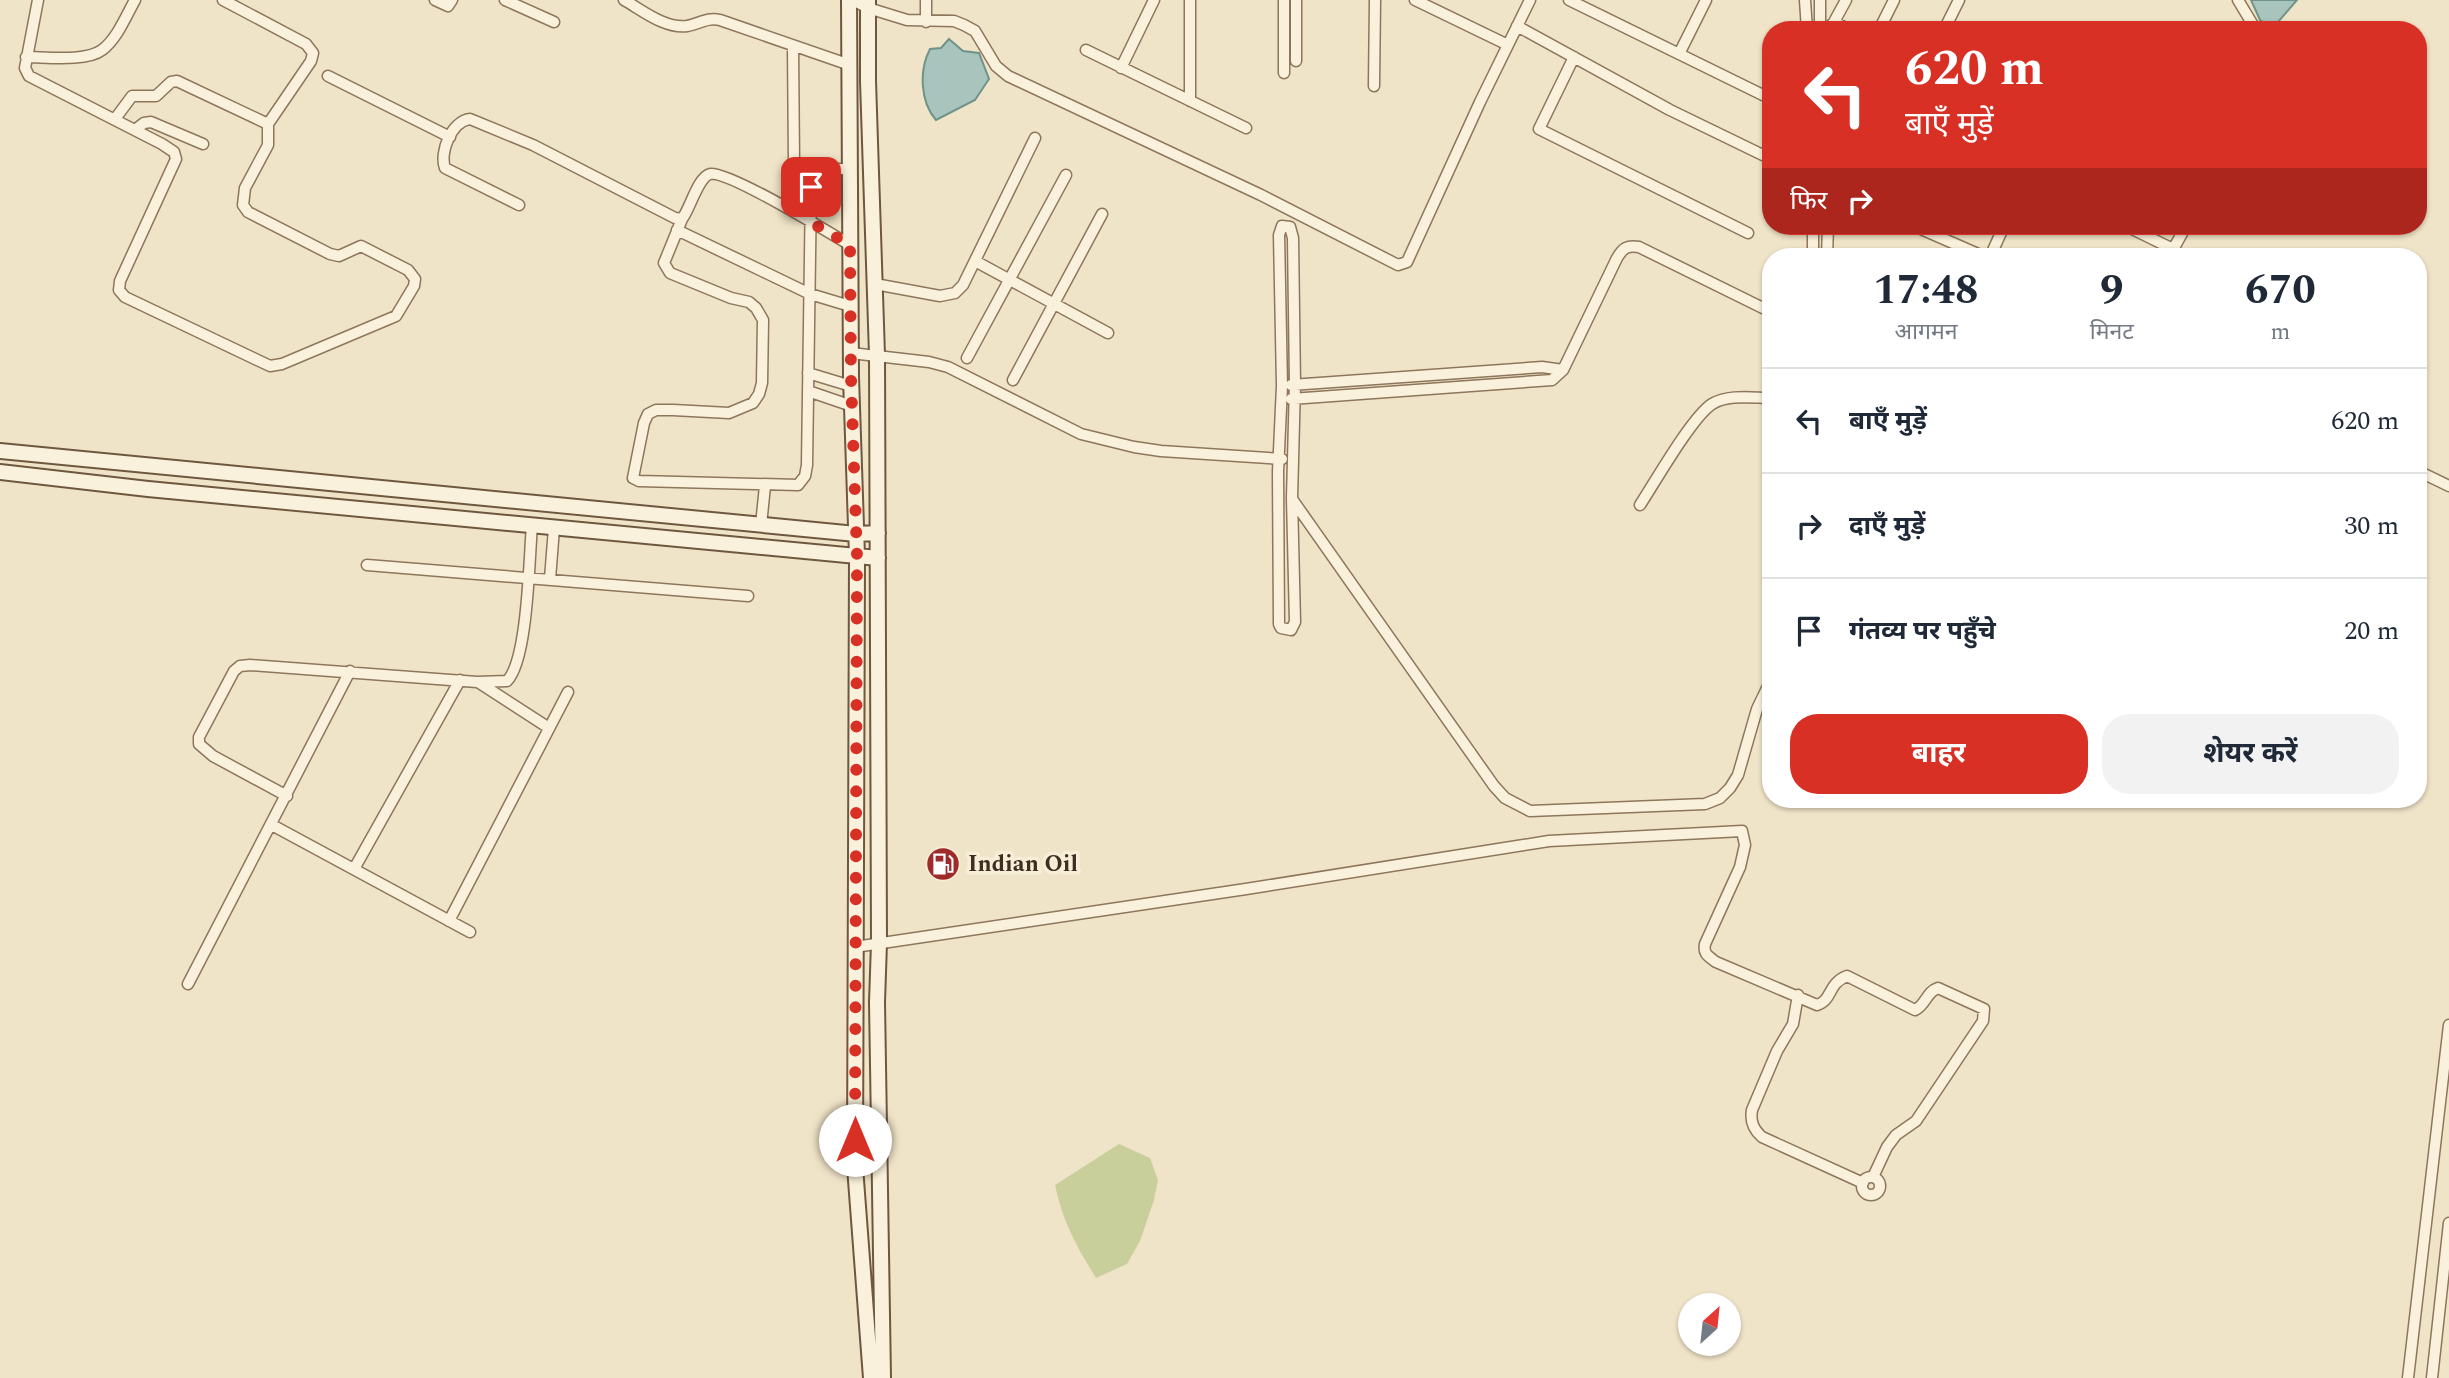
<!DOCTYPE html>
<html lang="hi">
<head>
<meta charset="utf-8">
<style>
  :root { --surface:#fff; --page:#f2f2f3; --text:#1f2937; --muted:#747a83; --line:#e0e1e3; --accent:#d93025 }
  body { margin:0; font-family:Spectral,"Noto Sans Devanagari",serif; background:var(--page); color:var(--text); height:100vh; display:flex; flex-direction:column; font-size:26px; white-space:nowrap }
  * { box-sizing:border-box; margin:0 }
  p { font-size:23px; color:var(--muted) }
  .icon { flex:none; width:38px; height:38px; fill:none; stroke:currentColor; stroke-width:2; stroke-linecap:round; stroke-linejoin:round }
  .map { position:relative; flex:1; overflow:hidden }
  .drawer { position:absolute; left:1762px; top:248px; width:665px; height:560px; display:flex; flex-direction:column; background:var(--surface); border-radius:28px; box-shadow:0 2px 5px #0004 }
  .drawer>* { flex:none }
  .hud { position:absolute; left:1762px; top:21px; width:665px; height:214px; border-radius:28px; box-shadow:0 2px 5px #0004; background:#d93025; color:#fff; overflow:hidden }
  .needle { width:46px; rotate:27deg }
  .buttons { position:absolute; left:1678px; top:1293px; display:grid; gap:14px }
  .buttons a { display:grid; place-items:center; width:63px; height:63px; border-radius:50%; background:var(--surface); box-shadow:0 2px 5px #0004; font-size:35px }
  .pin { position:absolute; display:grid; place-items:center; width:60px; height:60px; color:#fff; margin:-30px; border-radius:14px; box-shadow:0 4px 10px #0006 }
  .me { position:absolute; width:77px; margin:-38px; rotate:0deg; stroke-linejoin:round; filter:drop-shadow(0 0 5px #0008) }
  .turn { display:flex; align-items:center; gap:24px; height:147px; padding:0 28px; font-size:32px }
  .turn .icon { width:91px; height:91px; stroke-width:2.5 }
  .turn b { display:block; font-size:49px; line-height:60px }
  .then { display:flex; align-items:center; height:66px; padding:0 28px; background:#0003; gap:14px; font-size:26px }
  .eta { display:flex; justify-content:space-evenly; align-items:center; height:119px; text-align:center }
  .eta b { font-size:42px; font-weight:700; line-height:49px }
  .action { display:flex; gap:14px; margin-top:auto; padding:14px 28px }
  .action a { flex:1; height:80px; border-radius:28px; background:var(--accent); color:#fff; font-size:28px; font-weight:700; line-height:80px; text-align:center }
  .action a+a { background:var(--page); color:var(--text) }
  ul { padding:0; list-style:none }
  li { display:flex; align-items:center; gap:21px; height:105px; padding:0 28px; border-top:2px solid var(--line) }
  li div { flex:1 }
  li b { display:block; font-size:26px }
  li em { font-style:normal }
  .map>svg:first-child { display:block }
  .green { fill:#c9cf9b }
  .water { fill:#a9c4bc; stroke:#6f938a; stroke-width:2 }
  .lines { fill:none; stroke-linecap:round; stroke-linejoin:round }
  .street-casing { stroke:#8d765c; stroke-width:13 }
  .secondary-casing { stroke:#6f573f; stroke-width:18 }
  .street { stroke:#faf1dc; stroke-width:10 }
  .secondary { stroke:#faf1dc; stroke-width:14 }
  .route { stroke:#d93025; stroke-width:12; stroke-dasharray:0 21.6 }
  .labels { text-anchor:middle; dominant-baseline:central; stroke-width:7; stroke-linejoin:round; paint-order:stroke }
  .poi-label { font-size:23px; font-weight:bold; fill:#3d2e20; stroke:#f7eed8; text-anchor:start }
</style>
</head>
<body>
<div class="map">
<svg width="2449" height="1378" viewBox="0 0 2449 1378">
  <rect width="100%" height="100%" fill="#f0e4c8"/>
  <path class="green" d="M1119,1144L1150,1158L1158,1180L1154,1200L1140,1241L1127,1264L1096,1278C1077,1248 1062,1220 1055,1185Z"/>
  <path class="water" d="M2251,0H2297L2272,29L2260,20Z
    M949,39L963,51L979,53L989,79L975,100L936,120C920,102 919,70 930,49L941,48Z"/>
  <g class="lines">
    <g class="street-casing">
      <path id="street" d="M38,0L25,68L29,76L162,144L174,152L176,159L120,281L119,290L125,297L270,366L282,364L396,316L414,286L415,279L408,270L361,246L339,256L330,254L248,212L243,205L245,188L268,145V124L311,61L313,53L306,44L223,0
        M435,0L448,6L452,0
        M505,0L554,22
        M624,0C642,10 665,29 687,26C699,24 707,17 720,20L850,65
        M853,0L868,8L907,20L954,21L964,25L975,31L996,66L1008,76L1261,195L1398,265L1407,262L1480,102L1530,0
        M1284,0V73
        M1415,0L1508,45
        M1569,0L1771,99
        M1805,0L1807,30
        M1820,0V30
        M2238,0L2256,30
        M926,22V0
        M1834,22L1850,30
        M1517,26L1670,110L1771,159
        M1827,30L1834,22L1846,0
        M1879,30L1894,0
        M1944,30L1959,0
        M793,46L794,164L805,169H850
        M1086,50L1246,128
        M1679,54L1706,0
        M26,57C46,57 86,62 102,50C117,39 126,16 135,0
        M1574,57L1539,129L1748,233
        M1296,61V0
        M1121,68L1154,0
        M328,76L450,137
        M1374,86L1375,0
        M1190,101V0
        M115,119L132,96H156L171,82L177,81L268,124
        M135,130L144,123L151,122L203,144
        M519,205L445,168C439,152 452,121 470,119L533,145L675,218L682,219C690,209 698,177 710,174C727,170 830,233 850,245
        M682,219L664,263L670,273L731,298L749,302L756,308L763,320L762,383L759,394L753,403L729,413L673,410H656L648,414L644,423L633,478L639,481L798,485L805,476L807,465L811,187
        M1282,226L1290,227L1293,238L1295,384L1292,498L1295,622L1291,630L1281,628L1279,624L1278,472L1282,386L1279,235Z
        M1813,226V257
        M1914,226L1985,257
        M2126,226L2173,249
        M677,230L810,294L850,306
        M1827,257L1828,226
        M1990,257L2004,226
        M2169,257L2186,226
        M975,261L1108,333
        M875,284L940,296L955,293L963,285L1035,138
        M851,353L929,362L948,367L1081,434L1134,447L1161,451L1282,459
        M967,358L1066,175
        M808,373L851,386
        M1013,380L1102,214
        M1291,385L1542,367L1563,370
        M808,391L852,406
        M1291,399L1552,380L1563,370L1617,258C1623,248 1627,245 1639,247L1771,312
        M2418,471L2449,486
        M1292,499L1494,786L1505,798L1530,811L1705,804L1720,798L1730,788L1738,775L1757,709L1771,680
        M1640,505C1655,482 1692,417 1712,404C1728,394 1753,398 1771,398
        M761,525L765,486
        M367,565L748,596
        M550,579L554,528
        M478,682L549,728
        M287,796L213,756L199,744V737L234,671L240,666L250,665L477,682L507,681C528,660 529,559 532,525
        M272,825L470,932
        M354,869L460,680
        M449,921L568,692
        M855,947L1246,889L1549,841L1742,831L1745,845L1740,867L1705,944C1703,954 1708,956 1716,962L1817,1005C1833,1000 1827,984 1847,976L1915,1010C1926,1005 1926,992 1938,988L1984,1009L1983,1021L1916,1121L1896,1135L1887,1147L1873,1177
        M188,984L350,671
        M1798,995L1793,1024L1777,1051L1752,1110C1750,1121 1753,1129 1762,1137L1863,1183
        M1862 1186a9 9 0 1 1 18 0a9 9 0 1 1-18 0Z
        M2408,1378L2449,1025
        M2432,1378L2449,1223"/>
    </g>
    <g class="secondary-casing">
      <path id="secondary" d="M849,0L851,377L857,556L855,1167L871,1378
        M868,0V81L877,355L879,943L877,1002L883,1378
        M0,451L856,534L878,533
        M0,472L148,489L878,558"/>
    </g>
    <use href="#street" class="street"/>
    <use href="#secondary" class="secondary"/>
  </g>
  <g class="lines">
    <path class="route" d="M811,187L812,223L850,245L851,377L857,556L855,1140"/>
  </g>
  <defs>
    <g id="fuel-disc" transform="scale(1.75)"><circle r="9.5" fill="#9e2a2b" stroke="#f7eed8"/><path d="M-5.5-6h7V0h2V4h1.3V-2.5L3-4.5l.8-.8L6-3V5H2.5V1h-1V6h-7ZM-4.2-4.7v3.2H.2V-4.7Z" fill="#fff"/></g>
  </defs>
  <g fill-rule="evenodd">
    <use href="#fuel-disc" x="943" y="864"/>
  </g>
  <g class="labels">
    <g class="poi-label">
      <text x="968" y="864">Indian Oil</text>
    </g>
  </g>
</svg>
<div class="buttons">
<a><svg class="needle" viewBox="-14 -14 28 28"><path d="M0-13l5 13h-10z" fill="#e53935"/><path d="M0 13l5-13h-10z" fill="#747a83"/></svg></a>
</div>
<div class="pin" style="left:811px;top:187px;background:#d93025"><svg class="icon" aria-label="arrive" viewBox="0 0 24 24"><path d="M6 21V4h12l-3 4 3 4H6"/></svg></div>
<svg class="me" style="left:855px;top:1140px" viewBox="-20 -20 40 40"><circle r="19" fill="#fff"/><path d="M0-13L10 11 0 6-10 11z" fill="#d93025"/></svg>
<div class="hud">
<div class="turn"><svg class="icon" aria-label="left" viewBox="0 0 24 24"><path d="M17 20v-9H6M10 6l-5 5 5 5"/></svg><div><b>620 m</b>बाएँ मुड़ें</div></div>
<div class="then">फिर<svg class="icon" aria-label="right" viewBox="0 0 24 24"><path d="M7 20v-9h11M14 6l5 5-5 5"/></svg></div>
</div>
<section class="drawer">
<div class="eta">
<div><b>17:48</b><p>आगमन</p></div>
<div><b>9</b><p>मिनट</p></div>
<div><b>670</b><p>m</p></div>
</div>
<ul>
<li><svg class="icon" aria-label="left" viewBox="0 0 24 24"><path d="M17 20v-9H6M10 6l-5 5 5 5"/></svg><div><b>बाएँ मुड़ें</b></div><em>620 m</em></li>
<li><svg class="icon" aria-label="right" viewBox="0 0 24 24"><path d="M7 20v-9h11M14 6l5 5-5 5"/></svg><div><b>दाएँ मुड़ें</b></div><em>30 m</em></li>
<li><svg class="icon" aria-label="arrive" viewBox="0 0 24 24"><path d="M6 21V4h12l-3 4 3 4H6"/></svg><div><b>गंतव्य पर पहुँचे</b></div><em>20 m</em></li>
</ul>
<div class="action"><a>बाहर</a><a>शेयर करें</a></div>
</section>
</div>
</body>
</html>
